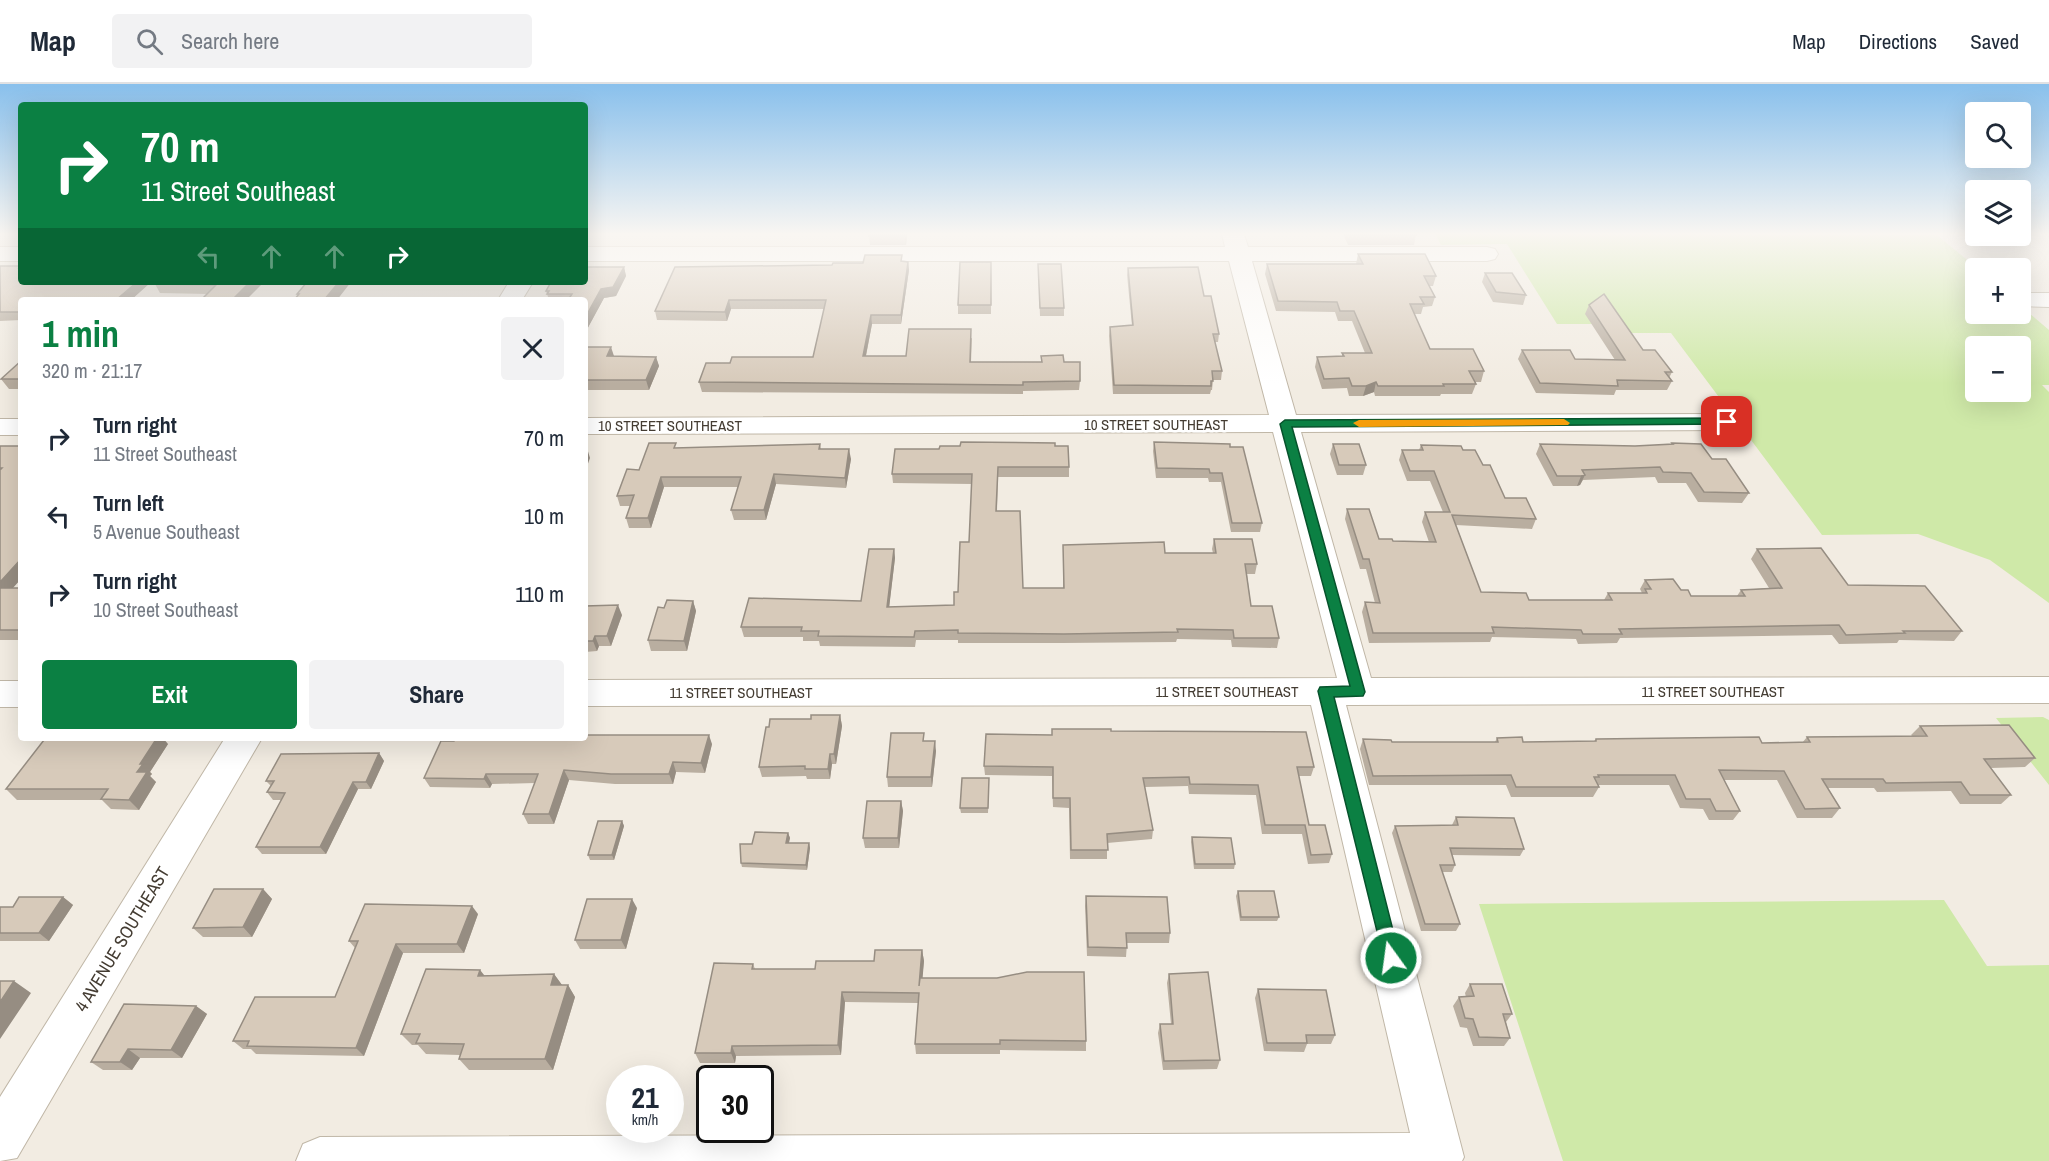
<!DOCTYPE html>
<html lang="en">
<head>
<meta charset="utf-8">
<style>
  :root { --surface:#fff; --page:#f2f2f3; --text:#1f2937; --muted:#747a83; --line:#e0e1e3; --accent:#0b8043 }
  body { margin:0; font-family:"Archivo Narrow",sans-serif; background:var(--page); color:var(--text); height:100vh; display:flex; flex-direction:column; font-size:22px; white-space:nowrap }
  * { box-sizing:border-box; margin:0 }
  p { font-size:20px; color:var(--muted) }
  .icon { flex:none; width:33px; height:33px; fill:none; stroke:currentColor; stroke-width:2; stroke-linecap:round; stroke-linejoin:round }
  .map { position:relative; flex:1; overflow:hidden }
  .details { position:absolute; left:18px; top:213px; width:570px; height:444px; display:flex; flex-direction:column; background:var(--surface); border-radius:6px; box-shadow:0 6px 24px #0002 }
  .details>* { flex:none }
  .banner { position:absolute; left:18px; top:18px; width:570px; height:183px; border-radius:6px; box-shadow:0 6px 24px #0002; background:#0b8043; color:#fff; overflow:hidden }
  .controls { position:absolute; left:1965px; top:18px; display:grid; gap:12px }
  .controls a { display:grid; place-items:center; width:66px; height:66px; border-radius:6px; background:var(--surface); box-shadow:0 6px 24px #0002; font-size:30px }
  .speed { position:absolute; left:606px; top:981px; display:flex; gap:12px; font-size:30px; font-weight:700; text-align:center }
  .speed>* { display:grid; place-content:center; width:78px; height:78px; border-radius:50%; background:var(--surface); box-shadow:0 6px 24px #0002; line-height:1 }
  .speed small { font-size:15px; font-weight:400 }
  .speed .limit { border:3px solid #111; border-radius:9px; background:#fff; color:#111 }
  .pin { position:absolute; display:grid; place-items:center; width:51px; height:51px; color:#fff; margin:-26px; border-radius:12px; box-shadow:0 3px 9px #0006 }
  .me { position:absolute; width:66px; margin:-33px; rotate:346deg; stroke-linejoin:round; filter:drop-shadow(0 0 4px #0008) }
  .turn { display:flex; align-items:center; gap:21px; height:126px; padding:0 24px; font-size:27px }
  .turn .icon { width:78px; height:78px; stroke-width:2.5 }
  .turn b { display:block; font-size:42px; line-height:51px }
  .lanes { display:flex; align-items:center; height:57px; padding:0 24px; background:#0003; justify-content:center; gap:30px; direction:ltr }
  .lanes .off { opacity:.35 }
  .round { display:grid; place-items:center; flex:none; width:63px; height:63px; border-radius:6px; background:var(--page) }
  .headline { display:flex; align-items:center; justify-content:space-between; height:102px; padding:0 24px }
  h1 { font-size:36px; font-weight:700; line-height:45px; color:var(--accent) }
  .action { display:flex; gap:12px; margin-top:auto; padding:12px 24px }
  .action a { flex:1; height:69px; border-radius:6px; background:var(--accent); color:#fff; font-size:24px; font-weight:700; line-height:69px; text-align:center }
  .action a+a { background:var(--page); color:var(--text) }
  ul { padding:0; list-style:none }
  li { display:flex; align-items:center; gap:18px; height:78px; padding:0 24px }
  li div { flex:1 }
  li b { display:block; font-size:22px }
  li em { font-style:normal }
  header { display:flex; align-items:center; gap:36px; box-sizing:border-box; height:84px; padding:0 30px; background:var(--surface); border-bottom:2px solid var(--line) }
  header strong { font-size:28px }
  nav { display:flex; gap:33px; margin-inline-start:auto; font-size:21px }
  .search { width:420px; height:54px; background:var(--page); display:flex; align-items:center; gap:15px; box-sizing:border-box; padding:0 21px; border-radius:6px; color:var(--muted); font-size:22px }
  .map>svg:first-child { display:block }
  .green { fill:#cfe9a8; fill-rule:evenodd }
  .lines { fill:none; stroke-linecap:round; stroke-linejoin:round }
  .minor-casing { stroke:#c0b7a7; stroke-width:2 }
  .minor { fill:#fff; fill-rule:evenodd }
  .wall { fill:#b9aea0 }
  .shaded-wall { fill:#968d82 }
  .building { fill:#d7caba; stroke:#968d82; stroke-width:1.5 }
  .route { fill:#0b8043; stroke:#07532c; stroke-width:1.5 }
  .slow { fill:#f59e0b }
  .labels { text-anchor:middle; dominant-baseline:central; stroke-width:5; stroke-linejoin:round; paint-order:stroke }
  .street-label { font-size:15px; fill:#443c32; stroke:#fff }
  .near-street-label { font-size:18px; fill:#443c32; stroke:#fff }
</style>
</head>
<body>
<header>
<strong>Map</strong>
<div class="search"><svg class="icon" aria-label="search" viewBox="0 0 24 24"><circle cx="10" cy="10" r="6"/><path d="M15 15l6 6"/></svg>Search here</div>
<nav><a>Map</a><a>Directions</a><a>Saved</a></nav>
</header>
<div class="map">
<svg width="2049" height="1077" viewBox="0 0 2049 1077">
  <rect width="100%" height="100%" fill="#f2ece2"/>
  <path class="green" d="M1435,150L1937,151L1977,184L1976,230H2020L2021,222L2049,246V301H2042L2049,308V519L1990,476L1918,450L1822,451L1671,249H1623L1616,240H1557L1507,160L1441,161ZM1976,262H2020V308H1976Z
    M2043,633L2049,636V701L1996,634Z
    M1944,816L1987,882L2049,881V1077H1563L1479,820Z"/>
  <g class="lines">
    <g class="minor-casing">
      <path id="minor" d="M1222,150H1244L1248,163H1487L1495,165L1498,170L1495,175L1487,177H1252L1296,331L1727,330L1737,332L1741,338L1737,344L1727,346L1301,348L1371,594L2049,593V619L1346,621L1464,1073L1462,1077H296L303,1060L320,1053L1410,1049L1311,621L585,622V596L1337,594L1273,348L585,350V334L1269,331L1229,177H585V163H1225Z
        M0,163H21V177H0Z
        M509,198H533L522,216H498Z
        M2025,209H2049V223L2020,222V210Z
        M0,335H21V351H0Z
        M0,597H21V623H0Z
        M225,654H262L17,1074L0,1077V1013Z"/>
    </g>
    <use href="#minor" class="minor"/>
  </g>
  <path class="wall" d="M907,150L906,161H870L869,152Z
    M1343,150H1416V151L1414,161H1348Z
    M1358,170L1436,192L1433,202H1429L1435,213L1432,222L1423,223L1421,230H1414L1430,265L1484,287L1481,298H1475L1476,300L1472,310H1441L1440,312H1375L1374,308L1363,312H1349L1347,304L1322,305L1315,283L1317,273L1342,272V269H1365L1352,237H1338L1335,228L1276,227L1265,190L1267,180H1356Z
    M903,177L908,178L909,186L901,240H872L866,272H906L972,254L971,278H1064L1080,297L1079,306L1023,307V310L702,308L699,298L730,279L813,273L824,225H731L727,237L657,236L655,227L832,181Z
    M991,178V230H958V221Z
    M1038,180L1064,224V232H1040Z
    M0,182L21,198H151L131,216H21V236L0,237Z
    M624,183L626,192L616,212L604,214L585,249V216H549L546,207Z
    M1128,184L1204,212L1219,250L1218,258H1215L1222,287L1221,296H1213L1212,306H1211L1210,310H1113L1109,252L1110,243L1132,242L1127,191Z
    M1485,189L1526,211L1523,221L1493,218L1482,198Z
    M264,198L208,210L160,209L155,200Z
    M1589,221L1643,266L1672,288L1669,294L1672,297L1667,306H1616L1614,311L1536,309L1518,275L1522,266L1575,275L1615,276L1585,230Z
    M585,263L614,272L656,273L659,282L649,306H585Z
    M21,277V305H9L1,295Z
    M1154,358L1230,363L1262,439L1260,448H1231L1221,398H1209L1208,394H1156L1153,367Z
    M1672,359L1712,375L1749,409L1742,419L1698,418L1686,399H1658L1655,393L1583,396L1580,401L1577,402H1553L1536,370L1540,360L1635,362L1671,361Z
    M820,360L821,365L851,375L846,404L776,400L766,436H734L731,426L738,403H664L651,444H629L626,434L630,422H620L617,412L677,364Z
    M1333,360L1366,381L1363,391H1337L1330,370Z
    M1421,361L1463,366L1483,381L1505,414L1536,435L1532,445L1456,441L1481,508L1529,516H1604L1608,509H1642L1640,505L1645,496L1681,506L1691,512H1737L1741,506L1769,504L1751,475L1757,465L1962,547L1954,557L1899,556L1897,559L1839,560L1832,551L1620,554L1617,559L1578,560L1576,555L1492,553L1490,558L1369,559L1362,528L1365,518L1375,519L1366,485H1360L1345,435L1347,425L1379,455L1393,457L1429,458L1422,438L1425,428H1443L1430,397H1407L1399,376L1402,366H1419Z
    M0,362L13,504H21V556H0Z
    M1055,362L1069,383V393H998L997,427L1023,504H1063V461L1165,469H1213L1212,465L1214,455L1257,480L1255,490H1247L1251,522L1279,554L1277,564L1232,563L1231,556L1177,555L1176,558L1063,559H958V556H916L915,563L820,562L819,557H803V553H744L741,543L861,517L894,465L895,474L889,523L954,521L958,508L969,458L972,400L893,399L892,390L939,365Z
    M693,517L696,527L687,567H651L648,556L664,524Z
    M585,522L622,531L611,562H599L597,567L585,568Z
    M840,631L842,642L836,680H832L830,695H807L806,692L762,693L759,683L769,643Z
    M1920,642L2035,674L2025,683L1991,684L2011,711L2001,720H1960L1951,707L1877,708L1874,704H1828L1840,724L1832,734H1797L1777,696H1724L1740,727L1733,736H1709L1703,725L1680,724L1669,701H1598L1599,703L1593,713H1511L1506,701H1369L1360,665L1363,655L1392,658H1495L1497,654L1523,658L1594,657L1596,655L1762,659H1802L1807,653L1912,652L1911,651Z
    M1111,647L1314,683L1311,692H1299L1309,741L1332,770L1329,779L1308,780L1302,750H1262L1256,711L1189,710L1188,702L1145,703L1153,746L1152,755L1107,759V775H1070L1069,724L1053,723L1052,692L985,691L984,682L1052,651Z
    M925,657L936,667L932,703H888L887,693Z
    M168,660L150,688L152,690L150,692L156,698L139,726L111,725L102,716H17L6,705Z
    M712,660L705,689L676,688L673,700H615L569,696L554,740H528L523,730L535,699L492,700L490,704L430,703L424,694Z
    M379,669L384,677L371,705H358L326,770H262L256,763L281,716H273L267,708L271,702L266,697Z
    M989,699L988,729H961L960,724Z
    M901,717L903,727L899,764H865L863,754Z
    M1456,733L1524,765L1520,772L1452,771L1455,781L1452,788H1442L1460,840L1456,847H1421L1392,749L1395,742L1452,741Z
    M622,737L624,742L614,776H590L588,771Z
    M788,749L790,754L788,759H809L810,764L807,786L742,783L741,779L752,760Z
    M1192,753L1235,780L1234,785H1194L1191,758Z
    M263,805L272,815L252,853H203L193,844Z
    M1238,807L1279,833L1277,837H1240L1236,812Z
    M1086,812L1170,849L1169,859H1127L1126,873L1087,872L1085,822Z
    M63,813L73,821L49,857H0V823H13Z
    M637,824L626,865H580L575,856Z
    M478,830L464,869H403L364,972L256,970L251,965H243L233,957L335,913L355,864L349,857Z
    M922,866L924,877L922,894L1086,957V967L1000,966V970H916L915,960L918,919L845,918L841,971L736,972L735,979H700L695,969L753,880L755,885H815L874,877Z
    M480,886L485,892L554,890L562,901H568L575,913L553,986H469L459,975L460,971L426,970L418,961H412L401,950Z
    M1169,890L1220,976L1217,985L1163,986L1158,949L1160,940H1171L1167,899Z
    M1470,900L1512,930L1506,938L1510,954L1504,962H1473L1467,944L1460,943L1453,922L1459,913H1466L1465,909Z
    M1258,905L1335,951L1331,960H1307L1304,968L1264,967L1255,914Z
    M196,922L207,930L182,974H140L132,986H103L91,978Z"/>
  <path class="shaded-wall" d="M905,150H907L906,161L905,152Z
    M908,178L909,186L901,240V231Z
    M624,183L626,192L616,212L604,214L585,249V234L601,205Z
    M137,198H151L131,216H116Z
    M250,198H264L246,216H232Z
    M339,198H351L337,216H324Z
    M729,216L731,225L727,237L725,228Z
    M871,231L872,240L864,281L863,272Z
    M611,263L614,272H607Z
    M656,273L659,282L649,306L646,296Z
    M1376,298L1374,308L1363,312L1366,302Z
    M587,364L590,374L585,388V369Z
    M849,365L851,375L846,404L845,394Z
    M774,390L776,400L766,436L764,426Z
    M1585,391L1580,401L1577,402L1581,392Z
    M661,393L664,403L651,444L648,434Z
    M894,465L895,474L888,533L887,523Z
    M21,475V495L4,514L0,510V498Z
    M693,517L696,527L687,567L684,557Z
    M618,521L622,531L611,562L607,552Z
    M595,552L599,562L597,567L593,557Z
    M840,631L842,642L836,680L834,670Z
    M709,651L712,660L705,689L701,679Z
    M157,654H163L168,660L150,688L152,690L150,692L156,698L139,726L129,716L140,680Z
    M935,657L936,667L932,703L931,693Z
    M379,669L384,677L371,705L366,698Z
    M830,670L832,680L830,695L828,685Z
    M673,678L676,688L673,700L669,690Z
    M564,686L569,696L554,740L549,730Z
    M486,690L492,700L490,704L484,695Z
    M353,698L358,705L326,770L320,763Z
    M901,717L903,727L899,764L898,754Z
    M622,737L624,742L614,776L612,771Z
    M788,749L790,754L788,764L786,759Z
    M809,759L810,764L807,786L806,781Z
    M263,805L272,815L252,853L243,843Z
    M63,813L73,821L49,857L39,849Z
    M632,815L637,824L626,865L621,856Z
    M472,822L478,830L464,869L457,860Z
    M396,860L403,869L364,972L356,964Z
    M922,866L924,877L921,913L919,902Z
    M480,886L489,898L478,892Z
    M554,890L562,901H551Z
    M14,897L31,909L0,955V918Z
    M568,901L575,913L553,986L545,975Z
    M842,908L845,918L841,971L838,961Z
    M196,922L207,930L182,974L171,966Z
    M732,962L736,972L735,979L731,969Z
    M128,965L140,974L132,986L120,978Z"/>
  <path class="building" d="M870,150H905V152H869Z
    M1349,150H1416V151H1350Z
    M1358,170H1425L1436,192H1424L1435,213H1420L1424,220H1410L1430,265H1473L1484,287H1469L1476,300H1443L1444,302H1378L1376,298L1366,302H1352L1349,294L1324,295L1317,273L1344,272L1342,269H1372L1354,227H1340L1337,218L1278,217L1267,180H1363Z
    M865,171H902L901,177L908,178L901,231H871L863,272H906L909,245H971L970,278H1042L1041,272L1063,271L1064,278H1080V297L1023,298V301L699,298L706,279H730L732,273H813L826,216H729L725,228L655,227L675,183L832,181L833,179H863Z
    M960,178H991V221H958Z
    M1038,180H1061L1064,224H1040Z
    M0,182H21L19,184H21V198H137L116,216H21V228H0Z
    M585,183H624L613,203L601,205L585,234V216H568L572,210H547L549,207H546L551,198H585Z
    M1198,183L1204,212H1211L1219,250H1213L1222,287H1212L1213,297H1211V302L1114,301L1110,243L1133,241L1128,184Z
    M1485,189H1512L1526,211L1496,208Z
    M157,198H250L232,216H201L216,201L155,200Z
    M307,198H339L324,216H294L299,210H297Z
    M1604,210L1643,266H1655L1672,288H1665L1672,297L1617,296L1618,302L1540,299L1522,266H1570L1575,275L1625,276L1589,221Z
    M585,263H611L607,272L656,273L646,296H585Z
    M21,277V295H1Z
    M961,358L1055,359V362H1068L1069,383H998L996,427H1020L1023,504H1064L1063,461L1164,458L1165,469H1216L1214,455H1252L1257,480H1245L1251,522H1272L1279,554H1234L1233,546L1177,545L1178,548L1064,550L958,549V546L915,547L914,553L818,552L819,547H801L802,543H741L749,514L861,517L869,465H894L887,523L954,521V508H958L960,458H969L972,390H892L895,365H939L940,362H960Z
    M1154,358L1230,360V363H1243L1262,439H1232L1222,389H1210L1209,385L1157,384Z
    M649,359H676L674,364L820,360L819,365H849L845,394L774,390L764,426H731L741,393H661L648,434H626L634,411L617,412L627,385L639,386Z
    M1672,359L1701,360L1712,375H1726L1749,409L1704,408L1691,389L1663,388L1660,383L1582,386L1585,391L1581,392H1557L1540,360L1635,362L1673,360Z
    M1333,360H1359L1366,381H1339Z
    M1421,361L1461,362L1463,366H1475L1483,381H1490L1505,414H1526L1536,435L1452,431L1481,508L1526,509L1529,516H1612L1608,509H1647L1645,505H1651L1645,496L1673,495L1681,506H1688L1691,512H1745L1741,506L1782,504L1757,465L1821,464L1848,501L1925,502L1962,547H1903L1905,549L1846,551L1839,541L1619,545L1622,550H1583L1581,546L1492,543L1494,549H1373L1365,518L1380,519L1369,475H1363L1347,425H1369L1379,455H1392L1393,457L1436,458L1425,428H1450L1434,387H1410L1402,366H1423Z
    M0,362H21V475L0,498V386L2,384H0Z
    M0,504H21V546H0Z
    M667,516L693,517L684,557L648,556L658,523L664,524Z
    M618,521L607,552H595L593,557H585V522Z
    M811,631H840L834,670H830L828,685H805V682L759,683L766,643H769L770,635H811Z
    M2009,641L2035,674L1984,675L2011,711H1970L1961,698L1886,699L1883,695H1822L1840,724L1805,725L1784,687L1719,686L1740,727H1716L1710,715H1686L1675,691H1598L1599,693H1594L1599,703H1516L1511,691L1373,692L1363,655L1391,656L1392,658H1498L1497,654L1522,653L1523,658L1596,657V655L1759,653L1762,659L1810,658L1807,653L1927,652L1920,642Z
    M1052,645H1111V647L1306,648L1314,683H1297L1309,741H1325L1332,770L1311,771L1305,741H1265L1258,701L1190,700L1189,693L1143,694L1153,746L1107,750L1108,766H1071L1070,714H1053V683L984,682L986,650L1052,651Z
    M891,649H924L923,657H935L931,693H887Z
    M585,651H709L701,679L673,678L669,690H611L564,686L549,730H523L538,690H486L484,695L424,694L441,657H454L455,654H585Z
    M78,654H157L140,680H143L137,688H147L129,716L101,715L108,705H6L44,656Z
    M379,669L366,698H353L320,763H256L285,709L267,708L274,697H266L281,670Z
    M962,694H989L988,724H960Z
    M867,717H901L898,754H863Z
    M1456,733L1514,734L1524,765L1450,764L1455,781H1440L1460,840H1425L1395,742L1458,741Z
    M598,737H622L612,771H588Z
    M755,748L788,749L786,759H809L806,781L741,779L740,760H752Z
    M1192,753L1231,754L1235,780H1195Z
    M214,805H263L243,843L193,844Z
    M1238,807H1274L1279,833H1241Z
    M1086,812L1167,813L1170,849H1126L1127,864L1088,863Z
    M19,813H63L39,849H0V823H13Z
    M587,815H632L621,856H575Z
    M365,820L472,822L457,860H396L356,964L247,962L249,957H233L255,913H335L358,857H349Z
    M875,866H922L919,902L920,894H997L1027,888H1084L1086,957L1000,956V960H915L919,909L842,908L838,961L732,962L731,969H695L714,879L753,880L752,885H815L816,877H874Z
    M426,885L480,886L478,892L554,890L551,901H568L545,975H459L464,960L416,959L420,950H401Z
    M1208,888L1220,976L1164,977L1160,940H1173L1169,890Z
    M0,897H14L0,918Z
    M1470,900H1502L1512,930H1503L1510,954L1479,953L1473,935L1465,934L1459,913L1474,912Z
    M1258,905L1326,906L1335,951H1306L1307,959H1267Z
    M124,920L196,922L171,966L128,965L120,978H91Z"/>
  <linearGradient id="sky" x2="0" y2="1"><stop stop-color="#89c0ec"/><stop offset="0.5" stop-color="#f9f6f2"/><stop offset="1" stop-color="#f9f6f2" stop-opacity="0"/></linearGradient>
  <rect width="2049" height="300" fill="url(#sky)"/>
  <path class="route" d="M1727,334L1731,335V340L1292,343L1365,608L1363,612L1334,613L1400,874L1397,880L1391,882L1385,880L1318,607L1320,603L1350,602L1280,340L1285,336Z"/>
  <path class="slow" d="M1564,335L1570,339L1568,341L1359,343L1353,339L1359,336Z"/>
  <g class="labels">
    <g class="street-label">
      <text x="1156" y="340">10 STREET SOUTHEAST</text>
      <text x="670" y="341">10 STREET SOUTHEAST</text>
      <text x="1227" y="607">11 STREET SOUTHEAST</text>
      <text x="1713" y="607">11 STREET SOUTHEAST</text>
      <text x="741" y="608">11 STREET SOUTHEAST</text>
    </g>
    <g class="near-street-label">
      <text transform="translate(122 855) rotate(-59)">4 AVENUE SOUTHEAST</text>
    </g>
  </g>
</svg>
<div class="controls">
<a><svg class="icon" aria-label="search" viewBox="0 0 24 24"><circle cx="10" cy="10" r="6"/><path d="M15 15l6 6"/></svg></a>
<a><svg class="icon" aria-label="layers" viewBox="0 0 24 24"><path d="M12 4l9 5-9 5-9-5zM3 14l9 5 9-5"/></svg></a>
<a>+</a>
<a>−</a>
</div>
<div class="speed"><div>21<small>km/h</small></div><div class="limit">30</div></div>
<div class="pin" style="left:1727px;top:338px;background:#d93025"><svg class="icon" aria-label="arrive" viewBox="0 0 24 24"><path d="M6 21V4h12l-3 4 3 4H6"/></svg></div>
<svg class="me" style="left:1391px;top:874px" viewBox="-20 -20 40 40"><circle r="17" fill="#0b8043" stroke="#fff" stroke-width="3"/><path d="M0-11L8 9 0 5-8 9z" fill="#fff"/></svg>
<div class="banner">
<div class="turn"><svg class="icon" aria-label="right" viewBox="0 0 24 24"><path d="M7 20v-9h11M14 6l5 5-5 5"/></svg><div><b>70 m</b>11 Street Southeast</div></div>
<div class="lanes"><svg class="icon off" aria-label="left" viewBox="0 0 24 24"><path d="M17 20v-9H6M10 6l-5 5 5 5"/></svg><svg class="icon off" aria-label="ahead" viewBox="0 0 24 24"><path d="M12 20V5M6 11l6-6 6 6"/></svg><svg class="icon off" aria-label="ahead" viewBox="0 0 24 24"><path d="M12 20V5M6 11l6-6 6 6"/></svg><svg class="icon" aria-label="right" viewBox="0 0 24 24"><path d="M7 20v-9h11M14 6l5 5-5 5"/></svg></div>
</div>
<section class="details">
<div class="headline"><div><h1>1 min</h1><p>320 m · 21:17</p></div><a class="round"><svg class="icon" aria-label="close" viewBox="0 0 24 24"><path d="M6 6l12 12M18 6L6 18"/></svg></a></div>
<ul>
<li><svg class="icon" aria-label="right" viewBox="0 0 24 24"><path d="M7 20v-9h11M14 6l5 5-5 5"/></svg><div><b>Turn right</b><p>11 Street Southeast</p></div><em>70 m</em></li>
<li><svg class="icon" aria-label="left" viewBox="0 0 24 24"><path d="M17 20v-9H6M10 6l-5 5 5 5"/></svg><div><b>Turn left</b><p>5 Avenue Southeast</p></div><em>10 m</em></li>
<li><svg class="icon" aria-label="right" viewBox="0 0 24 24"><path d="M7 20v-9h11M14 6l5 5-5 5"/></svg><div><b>Turn right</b><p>10 Street Southeast</p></div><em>110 m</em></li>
</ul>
<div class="action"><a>Exit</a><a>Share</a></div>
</section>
</div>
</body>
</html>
